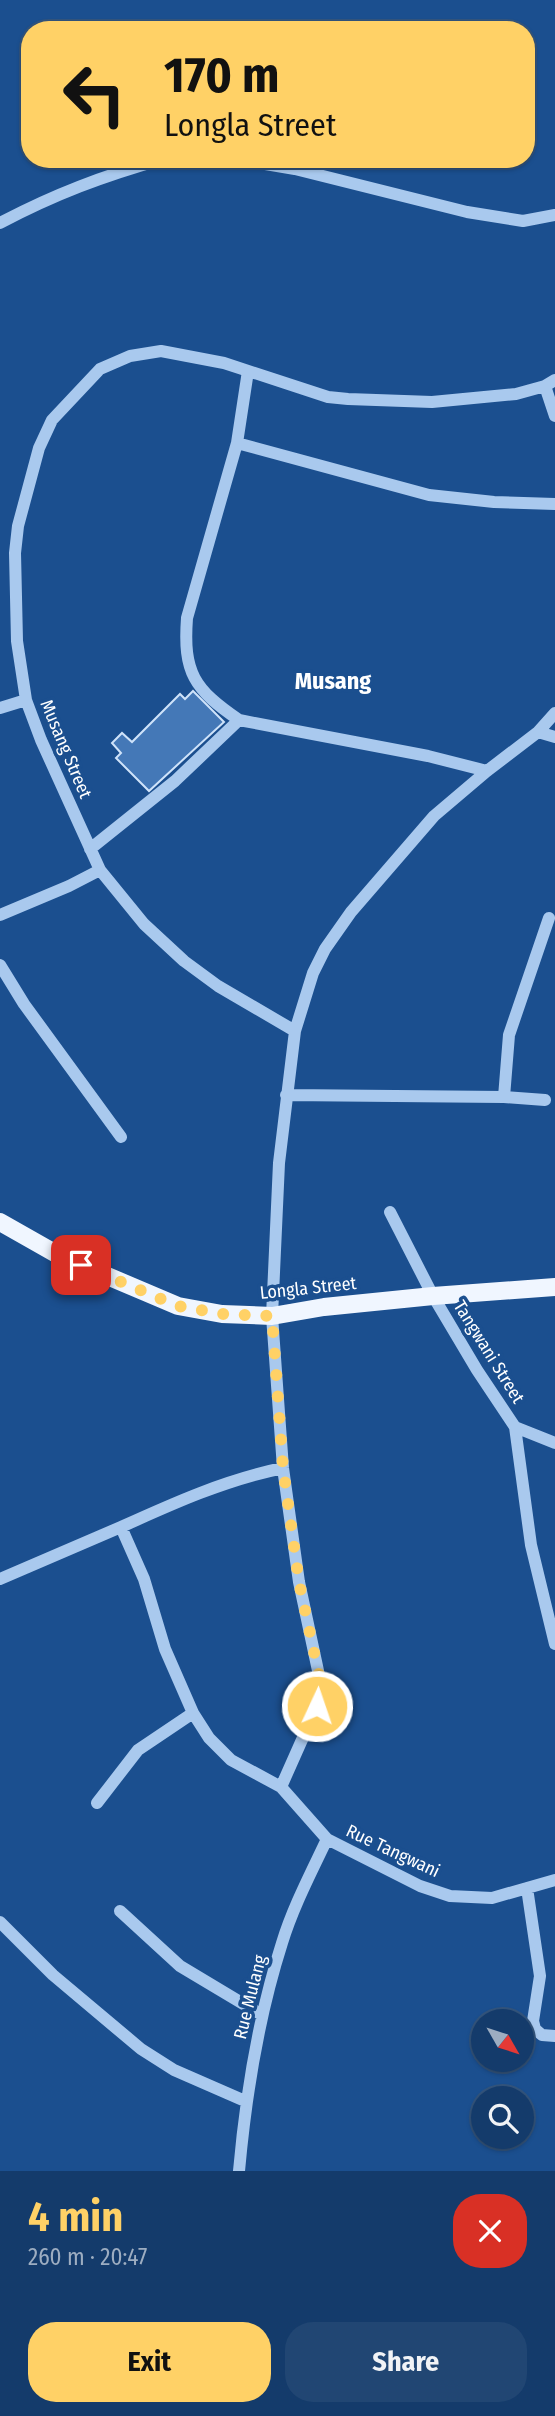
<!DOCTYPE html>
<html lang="en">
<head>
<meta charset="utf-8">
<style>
  :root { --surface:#143b6b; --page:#214673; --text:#f1f3f6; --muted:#9dadc1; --line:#33557e; --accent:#ffd166 }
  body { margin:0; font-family:"Fira Sans Condensed",sans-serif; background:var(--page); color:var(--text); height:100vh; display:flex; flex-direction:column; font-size:26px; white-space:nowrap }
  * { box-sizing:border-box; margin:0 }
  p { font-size:23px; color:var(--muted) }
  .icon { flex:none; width:38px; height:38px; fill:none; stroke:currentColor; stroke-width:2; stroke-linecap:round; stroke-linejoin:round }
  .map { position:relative; height:2171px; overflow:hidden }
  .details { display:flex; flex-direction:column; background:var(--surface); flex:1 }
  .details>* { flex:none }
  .banner { position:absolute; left:21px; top:21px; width:514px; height:147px; border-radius:28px; box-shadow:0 2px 5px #0004,0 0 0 2px var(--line); background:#ffd166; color:#111; overflow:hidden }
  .needle { width:46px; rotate:129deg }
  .fabs { position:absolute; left:471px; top:2009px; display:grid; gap:14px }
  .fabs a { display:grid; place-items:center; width:63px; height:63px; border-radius:50%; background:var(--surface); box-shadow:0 2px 5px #0004,0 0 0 2px var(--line); font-size:35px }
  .pin { position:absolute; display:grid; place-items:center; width:60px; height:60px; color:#fff; margin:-30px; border-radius:14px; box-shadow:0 4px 10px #0006 }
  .me { position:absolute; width:77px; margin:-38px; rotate:3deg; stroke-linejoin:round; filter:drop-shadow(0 0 5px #0008) }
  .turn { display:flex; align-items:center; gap:24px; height:147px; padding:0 28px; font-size:32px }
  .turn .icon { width:91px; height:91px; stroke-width:2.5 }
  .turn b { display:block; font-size:49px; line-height:60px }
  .round { display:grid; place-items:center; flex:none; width:74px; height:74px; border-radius:28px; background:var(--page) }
  .overview { display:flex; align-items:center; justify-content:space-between; height:119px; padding:0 28px }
  h1 { font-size:42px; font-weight:700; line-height:52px; color:var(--accent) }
  .primary-button { display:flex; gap:14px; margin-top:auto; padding:14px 28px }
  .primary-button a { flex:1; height:80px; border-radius:28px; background:var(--accent); color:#111; font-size:28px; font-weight:700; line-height:80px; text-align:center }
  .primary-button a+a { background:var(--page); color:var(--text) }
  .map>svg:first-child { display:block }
  .building { fill:#4478b7; stroke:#cfe3fa; stroke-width:2 }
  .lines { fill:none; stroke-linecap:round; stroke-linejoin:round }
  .minor { stroke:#a9c9ee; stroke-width:12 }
  .major { stroke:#f0f6ff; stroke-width:18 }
  .route { stroke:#ffd166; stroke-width:12; stroke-dasharray:0 21.6 }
  .labels { text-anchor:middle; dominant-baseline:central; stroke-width:7; stroke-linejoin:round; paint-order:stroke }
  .street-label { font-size:18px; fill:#fff; stroke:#1b4f8f }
  .district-label { font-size:24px; font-weight:bold; fill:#fff; stroke:#1b4f8f }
</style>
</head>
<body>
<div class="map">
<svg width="555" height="2171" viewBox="0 0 555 2171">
  <rect width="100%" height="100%" fill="#1b4f8f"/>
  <path class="building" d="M193,691L224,722L149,791L116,758L121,753L112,743L122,733L132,742L180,694L185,699Z"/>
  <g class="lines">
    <path class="minor" d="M235,159L295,169L467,212L523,221L555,215
      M0,223C55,194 103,176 163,159
      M248,371L237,443L187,618C183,673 194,689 239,720L428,756L487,771
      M545,386L555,416
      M237,443L429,495L494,502L555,504
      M0,708L26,700
      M555,713L538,732L487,771L434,816L351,912L325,949L313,973L295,1031L279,1163L272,1316L283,1468L299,1582L320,1680L317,1706L281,1787L327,1839L420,1886L450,1896L492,1898L555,1880
      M538,732L555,737
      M90,849L175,781L239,720
      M0,915L69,886L100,870
      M0,965L24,1004L121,1137
      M295,1031L218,986L184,961L144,924L100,870L41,740L26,700L17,641L15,553L18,526L39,448L52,420L100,369L130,356L161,351L224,363L328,397L348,399L432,402L516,394L545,386L555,380
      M286,1095L504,1097L545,1100
      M504,1097L509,1035L549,918
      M390,1212L433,1296L477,1370L515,1427L531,1545L555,1644
      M515,1427L555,1443
      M0,1579L121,1527
      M281,1787L231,1760L209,1738L193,1713L165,1649L144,1579L121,1527C174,1503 225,1480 283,1468
      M97,1803L138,1750L193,1713
      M527,1888L540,1976L533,2021L535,2029L542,2035L555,2036
      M120,1911L180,1966L262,2015
      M0,1922L53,1975L141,2049L174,2070L245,2101
      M239,2171C246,2093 258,2018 282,1943C293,1907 311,1873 327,1839"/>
    <path class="major" d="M0,1222L60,1256L145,1292L178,1306L222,1314L272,1316L324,1307L433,1296L555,1287"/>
  </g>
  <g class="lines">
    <path class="route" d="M81,1265L178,1306L222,1314L272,1316L283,1468L299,1582L320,1680L317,1706"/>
  </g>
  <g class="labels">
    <g class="street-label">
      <text transform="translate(66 749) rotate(67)">Musang Street</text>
      <text transform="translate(308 1288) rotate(-6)">Longla Street</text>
      <text transform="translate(489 1352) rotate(58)">Tangwani Street</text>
      <text transform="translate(393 1851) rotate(25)">Rue Tangwani</text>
      <text transform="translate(250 1997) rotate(-76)">Rue Mulang</text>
    </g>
    <g class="district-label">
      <text x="333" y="681">Musang</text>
    </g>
  </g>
</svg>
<div class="fabs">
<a><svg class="needle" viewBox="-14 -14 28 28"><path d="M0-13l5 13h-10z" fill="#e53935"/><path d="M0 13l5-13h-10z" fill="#9dadc1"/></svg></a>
<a><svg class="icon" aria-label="search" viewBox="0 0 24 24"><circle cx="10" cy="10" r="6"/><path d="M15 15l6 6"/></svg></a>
</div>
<div class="pin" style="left:81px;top:1265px;background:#d93025"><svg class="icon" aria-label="arrive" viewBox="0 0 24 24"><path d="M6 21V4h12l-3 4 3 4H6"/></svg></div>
<svg class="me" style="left:317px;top:1706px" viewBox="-20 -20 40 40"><circle r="17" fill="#ffd166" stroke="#fff" stroke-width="3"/><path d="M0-11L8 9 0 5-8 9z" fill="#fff"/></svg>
<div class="banner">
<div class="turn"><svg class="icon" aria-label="left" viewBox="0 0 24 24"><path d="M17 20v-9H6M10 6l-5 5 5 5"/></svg><div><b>170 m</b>Longla Street</div></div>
</div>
</div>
<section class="details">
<div class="overview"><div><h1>4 min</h1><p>260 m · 20:47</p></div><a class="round" style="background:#d93025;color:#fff"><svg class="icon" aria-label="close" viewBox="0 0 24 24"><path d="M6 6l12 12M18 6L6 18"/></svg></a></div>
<div class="primary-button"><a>Exit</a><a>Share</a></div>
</section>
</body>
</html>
